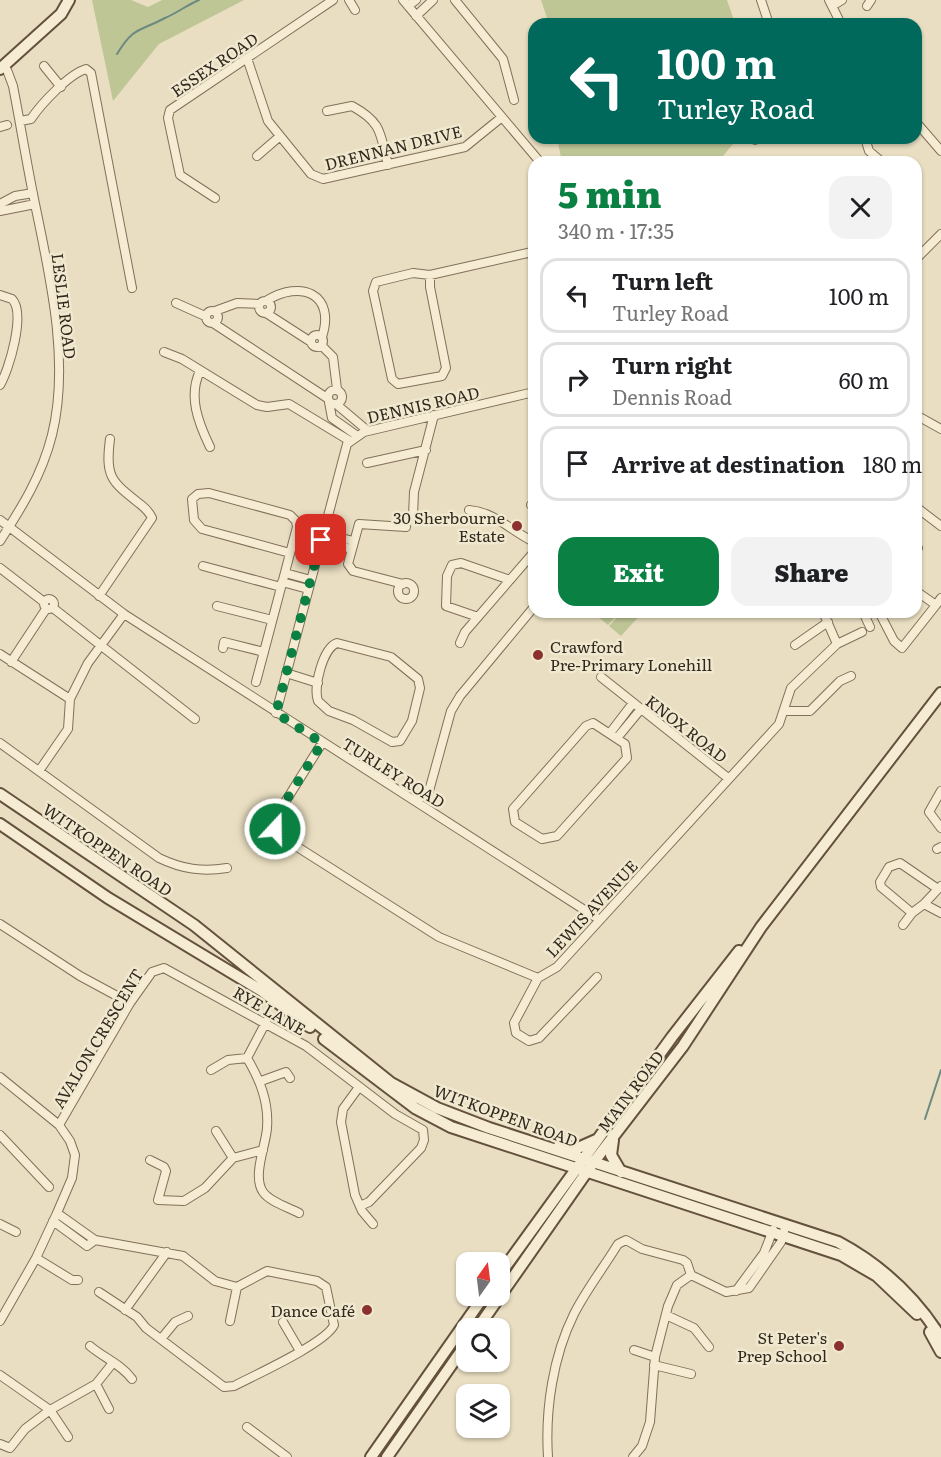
<!DOCTYPE html>
<html lang="en">
<head>
<meta charset="utf-8">
<style>
  :root { --surface:#fff; --page:#f2f2f2; --text:#202124; --muted:#757577; --line:#e0e0e0; --accent:#0b8043 }
  body { margin:0; font-family:Literata,serif; background:var(--page); color:var(--text); height:100vh; display:flex; flex-direction:column; font-size:22px; white-space:nowrap }
  * { box-sizing:border-box; margin:0 }
  p { font-size:20px; color:var(--muted) }
  .icon { flex:none; width:33px; height:33px; fill:none; stroke:currentColor; stroke-width:2; stroke-linecap:round; stroke-linejoin:round }
  .map { position:relative; flex:1; overflow:hidden }
  .sheet { position:absolute; left:528px; top:156px; width:394px; height:462px; display:flex; flex-direction:column; background:var(--surface); border-radius:18px; box-shadow:0 2px 4px #0004 }
  .sheet>* { flex:none }
  .guide { position:absolute; left:528px; top:18px; width:394px; height:126px; border-radius:18px; box-shadow:0 2px 4px #0004; background:#00695c; color:#fff; overflow:hidden }
  .needle { width:39px; rotate:14deg }
  .tools { position:absolute; left:456px; top:1252px; display:grid; gap:12px }
  .tools a { display:grid; place-items:center; width:54px; height:54px; border-radius:12px; background:var(--surface); box-shadow:0 2px 4px #0004; font-size:30px }
  .pin { position:absolute; display:grid; place-items:center; width:51px; height:51px; color:#fff; margin:-26px; border-radius:12px; box-shadow:0 3px 9px #0006 }
  .me { position:absolute; width:66px; margin:-33px; rotate:21deg; stroke-linejoin:round; filter:drop-shadow(0 0 4px #0008) }
  .turn { display:flex; align-items:center; gap:21px; height:126px; padding:0 30px; font-size:27px }
  .turn .icon { width:78px; height:78px; stroke-width:2.5 }
  .turn b { display:block; font-size:42px; line-height:51px }
  .round { display:grid; place-items:center; flex:none; width:63px; height:63px; border-radius:18px; background:var(--page) }
  .headline { display:flex; align-items:center; justify-content:space-between; height:102px; padding:0 30px }
  h1 { font-size:36px; font-weight:800; line-height:45px; color:var(--accent) }
  .action { display:flex; gap:12px; margin-top:auto; padding:12px 30px }
  .action a { flex:1; height:69px; border-radius:18px; background:var(--accent); color:#fff; font-size:24px; font-weight:800; line-height:69px; text-align:center }
  .action a+a { background:var(--page); color:var(--text) }
  ul { padding:0; list-style:none }
  li { display:flex; align-items:center; gap:18px; height:75px; margin:0 12px 9px; padding:0 18px; border:3px solid var(--line); border-radius:18px }
  li div { flex:1 }
  li b { display:block; font-size:22px }
  li em { font-style:normal }
  .map>svg:first-child { display:block }
  .green { fill:#bfc696 }
  .lines { fill:none; stroke-linecap:round; stroke-linejoin:round }
  .stream { stroke:#6c8982; stroke-width:2 }
  .street-casing { stroke:#81705a; stroke-width:10 }
  .secondary-casing { stroke:#63513e; stroke-width:14 }
  .street { stroke:#f5ecd3; stroke-width:8 }
  .secondary { stroke:#f5ecd3; stroke-width:10 }
  .route { stroke:#0b8043; stroke-width:10; stroke-dasharray:0 18 }
  .poi-dot { fill:#8a3130; stroke:#f1e8d0; stroke-width:2 }
  .labels { text-anchor:middle; dominant-baseline:central; stroke-width:5; stroke-linejoin:round; paint-order:stroke }
  .street-label { font-size:16px; fill:#32281d; stroke:#f1e8d0 }
  .poi-label { font-size:16px; fill:#32281d; stroke:#f1e8d0; text-anchor:end }
</style>
</head>
<body>
<div class="map">
<svg width="941" height="1457" viewBox="0 0 941 1457">
  <rect width="100%" height="100%" fill="#e9dec1"/>
  <path class="green" d="M92,0H131L148,7L162,0H244L159,44L113,101Z
    M541,0H727L734,20L724,24H546L548,21Z
    M557,138H738L718,162H562Z
    M599,612H620L608,625L596,615Z
    M622,612H643L621,636L609,626Z"/>
  <g class="lines">
    <path class="stream" d="M117,54C134,26 139,32 165,18C177,13 187,5 199,0
      M925,1119L941,1070"/>
    <g class="street-casing">
      <path id="street" d="M349,0L355,10
        M403,0L540,162
        M455,0L503,59L514,100
        M761,0L769,24
        M829,0L841,24
        M408,6L416,0
        M832,6L842,0
        M867,6L871,0
        M416,16L433,0
        M247,58L268,121L311,174L323,179L465,147L502,117
        M44,66L61,87
        M327,111L352,106C383,123 380,134 388,165
        M20,121L31,119C41,104 69,74 86,69L91,73L132,288
        M916,122L941,151
        M0,127L7,125
        M865,138L869,151L882,162
        M755,140L757,138
        M257,156L279,137
        M215,198L180,175L168,118L170,110L333,0
        M0,204L15,196L33,193
        M0,211L35,204
        M916,259L941,234
        M430,275V287L446,368L442,376L398,384L392,379L373,291L376,282L413,273L430,275L532,252L534,259
        M0,295L12,299C26,313 9,370 0,385
        M259 307a6 6 0 1 1 12 0a6 6 0 1 1-12 0Z
        M266,301C301,279 336,294 322,337
        M176,303L205,316
        M206 317a6 6 0 1 1 12 0a6 6 0 1 1-12 0Z
        M215,311L237,303L259,304
        M266,313L311,342
        M213,323L327,398
        M311 341a6 6 0 1 1 12 0a6 6 0 1 1-12 0Z
        M322,346L333,357L337,389
        M164,352L182,359L257,405L267,407L289,404L350,441
        M200,371C188,396 198,422 210,447
        M328 397a7 7 0 1 1 14 0a7 7 0 1 1-14 0Z
        M329,402L332,418L356,435
        M336,404L368,431
        M916,415L941,429
        M367,463L426,450
        M531,505H534
        M916,507L941,526
        M469,510C495,512 511,531 534,542
        M413,516L414,492L434,415
        M0,520L124,614L600,920
        M323,533L353,541
        M321,540L351,549
        M0,541C22,507 42,475 52,435C71,359 48,269 33,194C26,159 20,122 13,86L7,70L3,66
        M916,549L918,548
        M203,566L281,587
        M0,568L44,602
        M285,573L311,580
        M282,582L308,589
        M398 591a8 8 0 1 1 16 0a8 8 0 1 1-16 0Z
        M403,584L353,571L348,564L359,524L406,527
        M916,591L936,605L941,598
        M99,596L152,518C149,511 145,508 140,504C111,481 105,477 110,439
        M44 604a5 5 0 1 1 10 0a5 5 0 1 1-10 0Z
        M217,606L272,620
        M53,608L195,719
        M863,612L870,627
        M879,612L894,641L902,648L936,605
        M478,617L446,606L447,576L452,565L461,563L510,580
        M337,643L391,657L418,679L420,688L412,721L400,741L392,742L353,720L329,711L318,701C313,687 323,648 337,643Z
        M460,643L465,632L534,552
        M837,644L862,632
        M795,645L828,622
        M223,648L224,642L264,652
        M0,654L70,699L88,663L124,614
        M11,662L46,609
        M286,673L318,683
        M601,677L728,778
        M256,682L297,527L296,521L290,515L209,493L198,494L192,499L194,520L202,529L290,553
        M785,711H810L840,681L851,676
        M276,713L347,444L364,432L534,392
        M593,723L625,744L627,758L557,836L542,839L515,822L513,809L586,726Z
        M610,733L633,703
        M617,738L641,709
        M0,743L159,858C182,869 202,872 227,868
        M322,743L277,815L274,822L277,834L439,937L538,978L557,967L779,724L791,688L837,644L823,612
        M39,771L68,729L70,699
        M941,791L929,812L941,828
        M415,801L429,791L451,711L460,696L534,607
        M937,849L941,847
        M924,904L941,913
        M912,913L924,904L938,889
        M0,924L80,976L130,1003
        M903,925L912,913L881,887L880,882L889,867L900,863L938,889L941,886
        M538,978L514,1023L516,1033L529,1041L539,1038L597,977
        M247,1058C260,1080 269,1102 267,1128C266,1145 252,1176 263,1192C270,1202 288,1207 299,1213
        M247,1058L266,1022
        M211,1070L228,1060L247,1058
        M0,1077L59,1125L70,1141L75,1155L72,1178L57,1213L36,1258L0,1321
        M261,1081L286,1072L290,1078
        M359,1087L343,1109L341,1122L355,1195L362,1211L373,1224
        M59,1125L130,1003L152,972L164,968L306,1046L395,1114L423,1130L424,1140L421,1148L369,1202L360,1206
        M216,1131L233,1158
        M0,1135L49,1187
        M150,1160L164,1167L166,1171L158,1200L184,1201L205,1188L233,1158L263,1150
        M57,1213L95,1240L183,1256L215,1281L237,1287L267,1271L317,1281L326,1287L334,1325C326,1343 255,1375 234,1386L224,1387L146,1328L137,1317L99,1292
        M53,1221L87,1246L95,1240
        M0,1224L16,1232
        M36,1258L72,1280H78
        M736,1291L764,1253L773,1230
        M125,1310L167,1252
        M666,1315L694,1328L709,1347
        M230,1321L237,1287
        M283,1322L300,1351
        M161,1339L175,1322L188,1316
        M90,1346C104,1358 121,1364 132,1379
        M634,1350L655,1357
        M654,1365L691,1374
        M0,1375L50,1410L68,1437
        M96,1384L109,1409
        M247,1427L287,1457
        M0,1444L10,1448L25,1429L50,1410L96,1384L112,1364
        M548,1457C545,1410 553,1356 574,1314C586,1290 604,1267 618,1244L626,1240L642,1249L683,1260L687,1263L691,1275
        M633,1457L642,1446L650,1422L655,1357L668,1306L677,1285L691,1275L726,1292L749,1288L781,1242L784,1231"/>
    </g>
    <g class="secondary-casing">
      <path id="secondary" d="M0,69L61,14L69,0
        M0,794L194,925L391,1083L437,1108L489,1128L838,1242C881,1265 915,1296 941,1338
        M0,824L108,898L262,991L310,1027
        M324,1039L415,1108L451,1127L841,1255L877,1276L917,1314
        M613,1140L611,1155L621,1172
        M559,1146L578,1148L596,1140
        M500,1274L672,1037L739,951
        M477,1329L593,1163L683,1046L761,927L941,693
        M930,1332L941,1352
        M371,1457L484,1296
        M387,1457L466,1344"/>
    </g>
    <use href="#street" class="street"/>
    <use href="#secondary" class="secondary"/>
  </g>
  <g class="lines">
    <path class="route" d="M275,829L277,815L322,743L276,713L321,540"/>
  </g>
  <g class="poi-dot">
    <circle cx="517" cy="526" r="6"/>
    <circle cx="538" cy="655" r="6"/>
    <circle cx="367" cy="1310" r="6"/>
    <circle cx="839" cy="1346" r="6"/>
  </g>
  <g class="labels">
    <g class="street-label">
      <text transform="translate(214 64) rotate(-34)">ESSEX ROAD</text>
      <text transform="translate(393 147) rotate(-14)">DRENNAN DRIVE</text>
      <text transform="translate(65 306) rotate(83)">LESLIE ROAD</text>
      <text transform="translate(423 404) rotate(-13)">DENNIS ROAD</text>
      <text transform="translate(687 728) rotate(38)">KNOX ROAD</text>
      <text transform="translate(394 772) rotate(32)">TURLEY ROAD</text>
      <text transform="translate(108 849) rotate(34)">WITKOPPEN ROAD</text>
      <text transform="translate(591 908) rotate(-47)">LEWIS AVENUE</text>
      <text transform="translate(270 1010) rotate(30)">RYE LANE</text>
      <text transform="translate(97 1038) rotate(-59)">AVALON CRESCENT</text>
      <text transform="translate(630 1091) rotate(-53)">MAIN ROAD</text>
      <text transform="translate(506 1115) rotate(20)">WITKOPPEN ROAD</text>
    </g>
    <g class="poi-label">
      <text x="505" y="517">30 Sherbourne<tspan x="505" dy="18">Estate</tspan></text>
      <text x="550" y="646" text-anchor="start">Crawford<tspan x="550" dy="18">Pre-Primary Lonehill</tspan></text>
      <text x="355" y="1310">Dance Café</text>
      <text x="827" y="1337">St Peter's<tspan x="827" dy="18">Prep School</tspan></text>
    </g>
  </g>
</svg>
<div class="tools">
<a><svg class="needle" viewBox="-14 -14 28 28"><path d="M0-13l5 13h-10z" fill="#e53935"/><path d="M0 13l5-13h-10z" fill="#757577"/></svg></a>
<a><svg class="icon" aria-label="search" viewBox="0 0 24 24"><circle cx="10" cy="10" r="6"/><path d="M15 15l6 6"/></svg></a>
<a><svg class="icon" aria-label="layers" viewBox="0 0 24 24"><path d="M12 4l9 5-9 5-9-5zM3 14l9 5 9-5"/></svg></a>
</div>
<div class="pin" style="left:321px;top:540px;background:#d93025"><svg class="icon" aria-label="arrive" viewBox="0 0 24 24"><path d="M6 21V4h12l-3 4 3 4H6"/></svg></div>
<svg class="me" style="left:275px;top:829px" viewBox="-20 -20 40 40"><circle r="17" fill="#0b8043" stroke="#fff" stroke-width="3"/><path d="M0-11L8 9 0 5-8 9z" fill="#fff"/></svg>
<div class="guide">
<div class="turn"><svg class="icon" aria-label="left" viewBox="0 0 24 24"><path d="M17 20v-9H6M10 6l-5 5 5 5"/></svg><div><b>100 m</b>Turley Road</div></div>
</div>
<section class="sheet">
<div class="headline"><div><h1>5 min</h1><p>340 m · 17:35</p></div><a class="round"><svg class="icon" aria-label="close" viewBox="0 0 24 24"><path d="M6 6l12 12M18 6L6 18"/></svg></a></div>
<ul>
<li><svg class="icon" aria-label="left" viewBox="0 0 24 24"><path d="M17 20v-9H6M10 6l-5 5 5 5"/></svg><div><b>Turn left</b><p>Turley Road</p></div><em>100 m</em></li>
<li><svg class="icon" aria-label="right" viewBox="0 0 24 24"><path d="M7 20v-9h11M14 6l5 5-5 5"/></svg><div><b>Turn right</b><p>Dennis Road</p></div><em>60 m</em></li>
<li><svg class="icon" aria-label="arrive" viewBox="0 0 24 24"><path d="M6 21V4h12l-3 4 3 4H6"/></svg><div><b>Arrive at destination</b></div><em>180 m</em></li>
</ul>
<div class="action"><a>Exit</a><a>Share</a></div>
</section>
</div>
</body>
</html>
